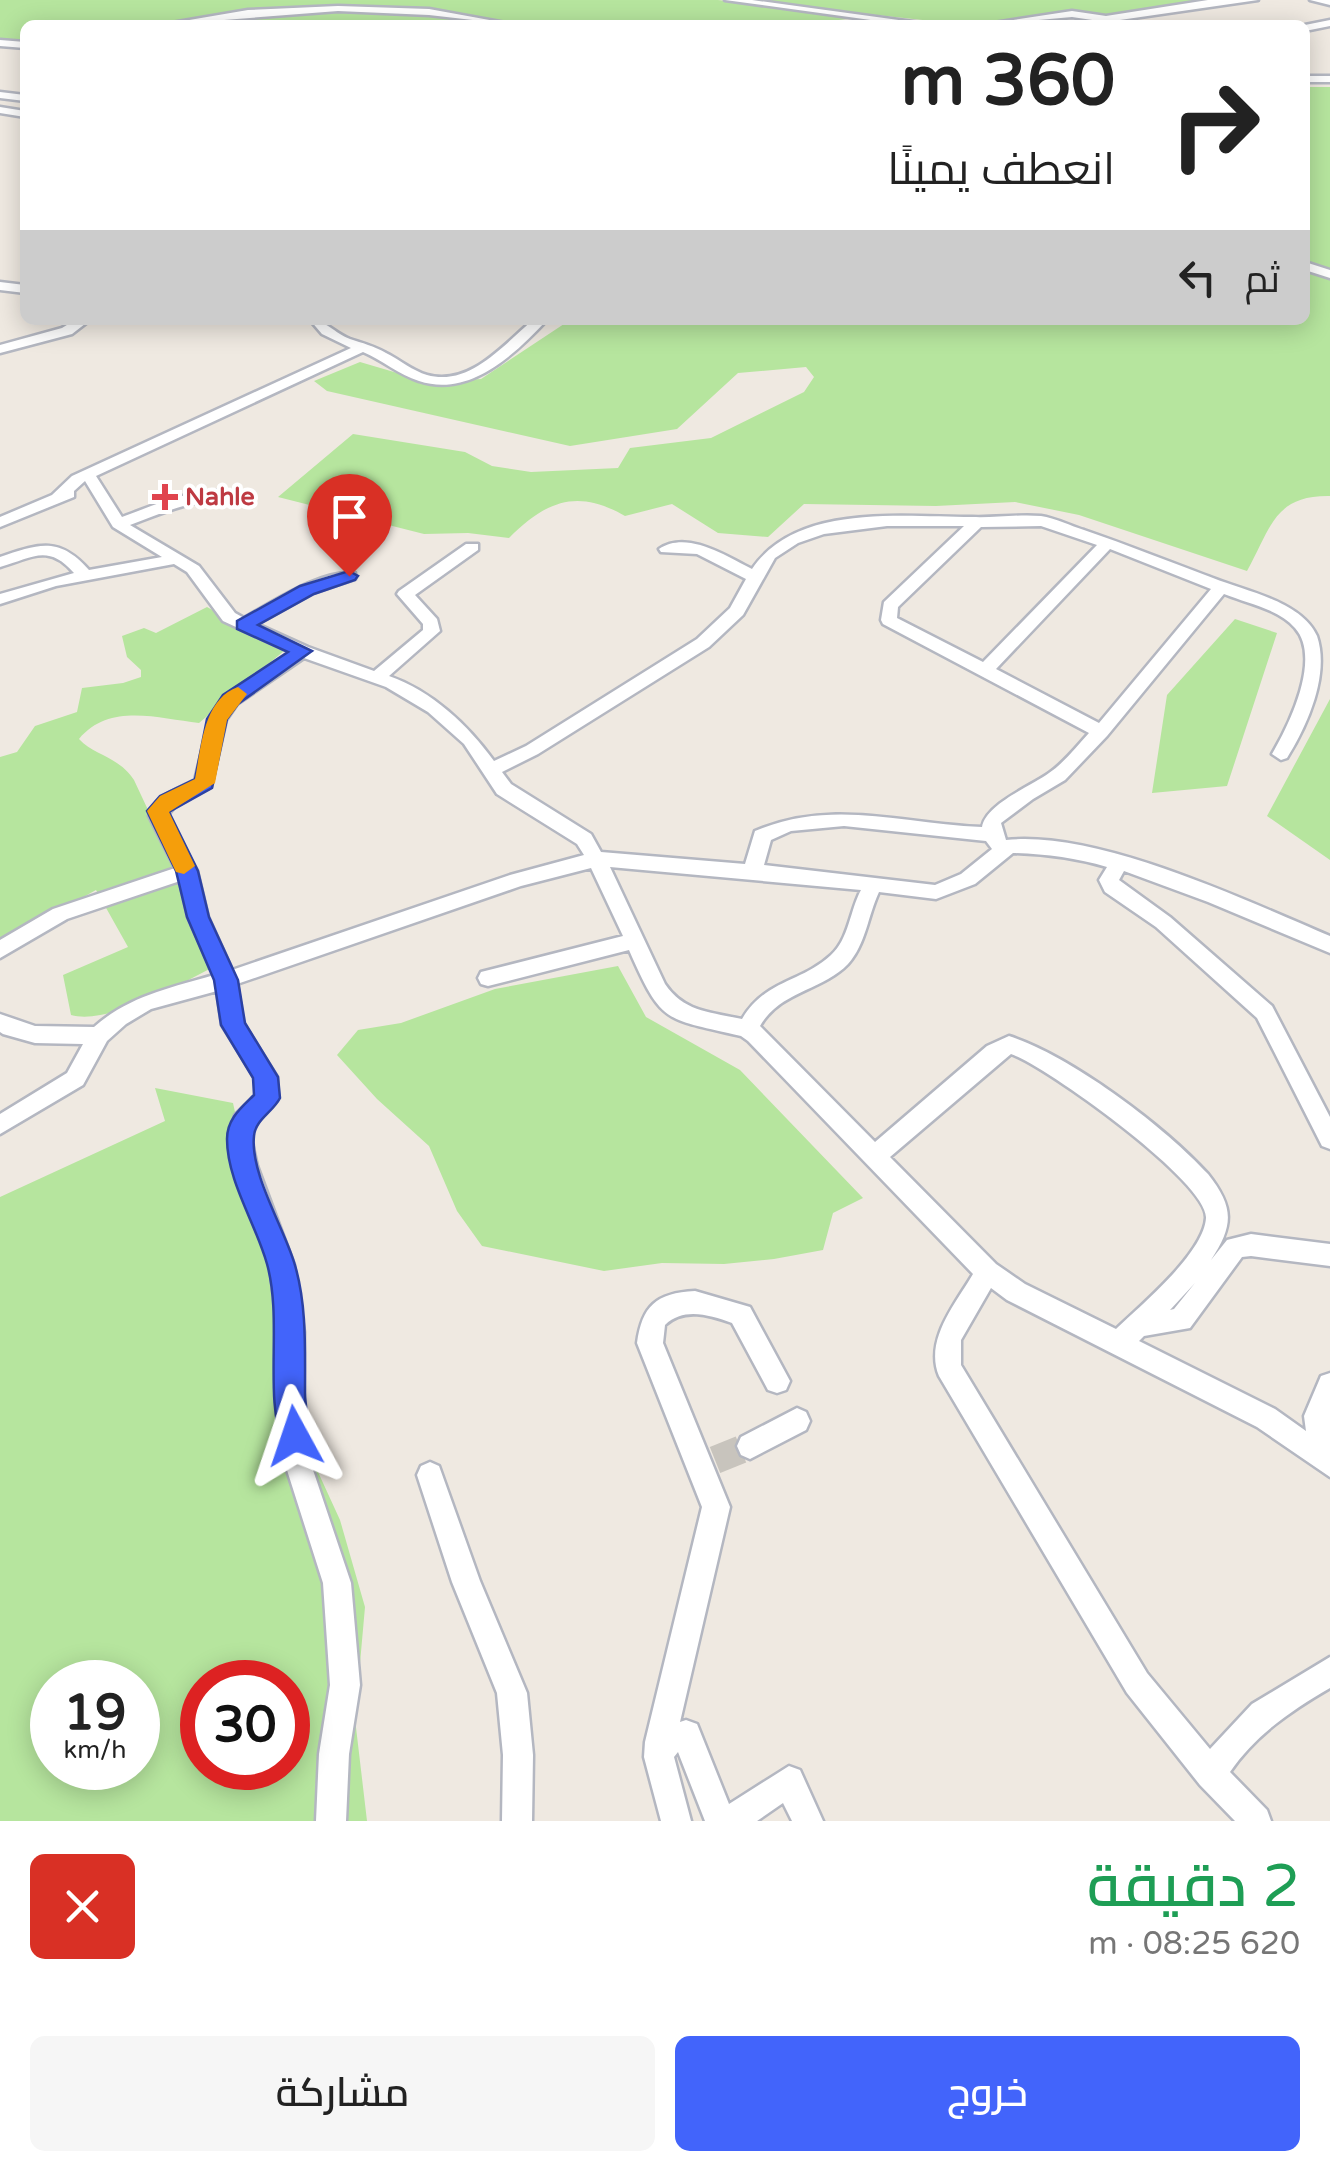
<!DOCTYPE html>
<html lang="ar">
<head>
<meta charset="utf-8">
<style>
  :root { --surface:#fff; --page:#f6f6f6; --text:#222; --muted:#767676; --accent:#4264fb }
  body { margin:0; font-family:"Varela Round",Cairo,sans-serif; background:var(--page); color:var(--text); direction:rtl; height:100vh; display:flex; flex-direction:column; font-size:38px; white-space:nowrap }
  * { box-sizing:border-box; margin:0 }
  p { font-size:32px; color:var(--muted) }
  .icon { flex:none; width:55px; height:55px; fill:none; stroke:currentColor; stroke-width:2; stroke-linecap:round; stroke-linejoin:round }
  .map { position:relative; height:1821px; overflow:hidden; direction:ltr }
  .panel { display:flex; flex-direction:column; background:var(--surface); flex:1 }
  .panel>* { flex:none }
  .guide { position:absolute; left:20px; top:20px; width:1290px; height:305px; border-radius:15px; box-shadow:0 5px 25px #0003; direction:rtl; background:#fff; color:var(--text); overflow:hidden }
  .speed { position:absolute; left:30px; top:1660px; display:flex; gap:20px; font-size:50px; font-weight:700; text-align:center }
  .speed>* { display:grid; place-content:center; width:130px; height:130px; border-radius:50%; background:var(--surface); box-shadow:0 5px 25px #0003; line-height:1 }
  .speed small { font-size:25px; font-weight:400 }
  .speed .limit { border:15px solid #d22; background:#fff; color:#111 }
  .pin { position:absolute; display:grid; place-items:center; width:85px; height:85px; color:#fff; margin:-102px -42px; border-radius:50% 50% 50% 0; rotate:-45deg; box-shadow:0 0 10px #0007 }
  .pin .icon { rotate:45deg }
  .me { position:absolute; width:110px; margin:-55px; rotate:355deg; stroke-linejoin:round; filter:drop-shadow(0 0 8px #0008) }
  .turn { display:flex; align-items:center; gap:35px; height:210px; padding:0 30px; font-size:45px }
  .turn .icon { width:130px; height:130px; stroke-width:2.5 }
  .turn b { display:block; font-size:70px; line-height:85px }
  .then { display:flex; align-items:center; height:95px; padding:0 30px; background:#0003; gap:20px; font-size:38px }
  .round { display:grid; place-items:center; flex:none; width:105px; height:105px; border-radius:15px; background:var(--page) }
  .summary { display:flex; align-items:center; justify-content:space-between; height:170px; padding:0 30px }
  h1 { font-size:60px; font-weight:600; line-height:75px; color:#1e9e55 }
  .button { display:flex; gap:20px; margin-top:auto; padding:20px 30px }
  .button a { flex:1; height:115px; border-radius:15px; background:var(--accent); color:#fff; font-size:40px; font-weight:600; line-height:115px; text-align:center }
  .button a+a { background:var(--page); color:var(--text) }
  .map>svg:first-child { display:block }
  .green { fill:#b6e59e; fill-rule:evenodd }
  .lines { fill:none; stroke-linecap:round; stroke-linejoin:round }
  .minor-tunnel { stroke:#c8c4bd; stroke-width:28; stroke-dasharray:28 14; stroke-linecap:butt }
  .minor-casing { stroke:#b4b7c1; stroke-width:5 }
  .minor { fill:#fff; fill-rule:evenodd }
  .route { fill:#4264fb; stroke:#2b41a3; stroke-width:2.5 }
  .slow { fill:#f59e0b }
  .health-dot { fill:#e0444e; stroke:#fff; stroke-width:4 }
  .labels { text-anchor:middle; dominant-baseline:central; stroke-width:8; stroke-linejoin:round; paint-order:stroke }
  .far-health-label { font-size:25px; font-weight:bold; fill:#be3a42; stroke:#fff; text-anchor:start }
</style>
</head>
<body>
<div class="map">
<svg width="1330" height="1821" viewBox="0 0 1330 1821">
  <rect width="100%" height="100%" fill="#efe9e1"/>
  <path class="green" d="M0,0H718L865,17L795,25H25V43L0,40Z
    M772,0H1224L1107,16L1077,13L969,25L765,3Z
    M1305,87H1330V496C1274,495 1271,528 1247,571L1079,515L1015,502L936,506L804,504L768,537L718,533L672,504L625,516C577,488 546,501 509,538L468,533L424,534L278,497L353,434L465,452L492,466L531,472L618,468L630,448L711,438L804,392L814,377L806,367L738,373L677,429L570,446L327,391L314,381L360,362L428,382L481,379L570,320H1305Z
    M207,607L285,650L199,723C159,719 110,702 79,739C95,756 118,756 134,780L220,964C184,981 109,1026 71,1015L63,975L128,947L96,890L0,944V757L17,752L35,726L77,712L82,688L123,683L141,677V670L127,657L122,636L144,628L156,633Z
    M1235,619L1277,633L1227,786L1152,793L1167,695Z
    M1330,699V860L1267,816Z
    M618,966L646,1017L740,1070L863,1198L833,1213L823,1250L774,1259L724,1264L662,1263L604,1271L482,1246L457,1211L429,1146L377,1099L337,1055L358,1030L401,1023L495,989Z
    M155,1088L233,1103L270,1271L296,1424L340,1520L365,1607L355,1719L367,1821H0V1197L165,1121ZM52,1682H138V1768H52ZM202,1682H288V1768H202Z"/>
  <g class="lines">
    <path class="minor-tunnel" d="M715,1460L750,1446"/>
    <g class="minor-casing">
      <path id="minor" d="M725,0H752L935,25H907Z
        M1208,0H1258L1106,22L1072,17L981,25L1072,11L1106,16Z
        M1310,0H1330V5Z
        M338,6L429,9L517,25L429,15L338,11L160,25L248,10Z
        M1330,20V26L1305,31V25Z
        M0,40L25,42V48L0,46Z
        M1305,76H1330V82H1305Z
        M0,92L25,95V101L0,98Z
        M0,107L25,111V117L0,113Z
        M1305,262L1330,270V278L1305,270Z
        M0,282L25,285V293L0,290Z
        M75,320H90L72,334L0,353V345L62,328Z
        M310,320C326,320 334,333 350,339C362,343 374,346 386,353C400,360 413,371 427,375C470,387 504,344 533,320H547C515,354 470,398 419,381C399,375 382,360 363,352L96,476L122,517C165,501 206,483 253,493V499L248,501C205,494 170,510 130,525L199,566L235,613L244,618C273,602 322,569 355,573V579L313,593L257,624L308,647L374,671L423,630V624L397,594L399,591L466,544H478V550L415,595L437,619L440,631L389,676C432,691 468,725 494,761L526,746L697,639L730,608L746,579L697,554L661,552L659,549C687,530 726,556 752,569C797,503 902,517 972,517C995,518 1018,514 1041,516C1055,518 1071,526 1084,530C1128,545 1170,562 1213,578C1245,591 1301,601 1317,636C1330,675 1307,726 1287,758L1281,760L1272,754C1289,725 1322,658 1295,628C1279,609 1246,603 1224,594L1107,736L1065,780L1033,799L1001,823L1006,840C1097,830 1245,900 1330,936V953L1208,902L1124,871L1119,880L1170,917L1272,1006L1330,1117V1149L1322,1146L1257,1018L1156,927L1105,892L1099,880L1107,867C1076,858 1045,854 1013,853L975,884L936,899L879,892C868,915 866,944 848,964C822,991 780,991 760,1026L875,1142L987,1046L1009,1036C1071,1056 1164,1126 1208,1174C1234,1207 1234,1225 1211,1260L1227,1240L1251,1234L1330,1244V1266L1251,1256L1242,1257L1190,1328L1144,1336L1139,1341L1275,1409L1306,1431L1304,1416L1321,1376L1330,1373V1477L1257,1427L1007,1300L991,1288L961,1340V1365L1147,1673L1210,1749L1252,1704L1330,1657V1688C1292,1710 1255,1735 1230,1772L1267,1810L1271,1821H1235L1200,1785L1127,1693L939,1376C924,1340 956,1303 973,1274L748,1041L741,1036C664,1018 662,1025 629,950L488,986L481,984L478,978L481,972L623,936L591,868L521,886L237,984L243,1023L277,1077L278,1098L254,1126L251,1139L257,1166L294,1265L304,1332L303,1403L313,1470L351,1583L360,1685L349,1754L346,1821H316L319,1754L330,1685L323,1583L287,1470L277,1403L278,1332L270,1265L233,1166L229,1139L235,1115L256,1095L255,1078L222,1025L217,991L151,1009L126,1024L107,1041L83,1085L0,1134V1114L67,1073L83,1044L35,1043L3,1034L0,1032V1014L35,1026L94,1027C129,996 170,988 214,975L188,917L180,881L67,919L0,958V940L53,909L175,868L149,816C157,793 176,791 195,780L211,715L225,696L290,652L223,621L187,572L174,564L56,586L0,604V594L74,573C48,543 32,558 0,567V557C39,544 59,536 89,570L162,557L113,527L85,481L74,491V497L0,527V517L52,495L72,476L351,348L322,334ZM887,526H964L884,602L881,620L883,624L1089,733C1077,746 1064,763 1049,773C1031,786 986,804 982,827C902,824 833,798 755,831L745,864L601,852L591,834L511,784L502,772L538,754L709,647L743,615L775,558L798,543L824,534ZM1041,526L1097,545L983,662L897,618L898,607L981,527ZM1110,549L1211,589L1099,723L996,669ZM304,658L386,687L428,712L464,744L497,794L577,844L584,855L510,875L232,970L208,917L197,871L167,816L177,804L211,787L226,720L237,704ZM844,826L986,841L992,849L961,874L935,885L764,865L771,840L791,831ZM610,867L861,890C850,910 849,939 831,955C801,983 766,979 742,1019C710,1012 684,1012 665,984ZM1011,1054C1046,1066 1208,1182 1206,1218C1204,1253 1140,1306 1116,1329L1025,1284L996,1264L890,1157ZM1195,1283L1174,1309L1170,1310Z
        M695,1291L750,1307L790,1381L786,1390L777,1393L768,1390L732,1323C709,1315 684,1307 665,1325L663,1343L730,1507L680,1722L686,1720L697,1724L729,1804L789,1766L800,1770L823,1821H792L783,1803L757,1821H705L678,1752L674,1757L691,1821H661L644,1757L645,1742L702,1507L637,1343C642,1306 656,1293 695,1291Z
        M797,1408L806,1412L810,1421L806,1430L750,1459L741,1455L737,1446L741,1437Z
        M430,1462L439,1466L480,1581L527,1693L533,1755L532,1821H502L503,1755L497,1693L452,1582L417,1475L421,1466Z"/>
    </g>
    <use href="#minor" class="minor"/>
  </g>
  <path class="route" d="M349,571L358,576L355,580L314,594L258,625L312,651L238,704L227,719L212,788L169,812L198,871L209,917L238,980L245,1023L278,1077L280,1098C273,1112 255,1120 254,1136C250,1173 283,1226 294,1262C307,1303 305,1350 305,1393C305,1412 313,1430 306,1447L295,1451L284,1447C263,1397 283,1321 267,1264C256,1224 227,1181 227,1139C227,1119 241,1108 254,1095L253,1078L221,1025L214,980L187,917L176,871L147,811L160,796L195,779L207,719L223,695L288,652L237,629V621L300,586Z"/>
  <path class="slow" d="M238,687L247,694L227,720L215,783L169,812L195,866L184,874L176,872L147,811L160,796L195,779C201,749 203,699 238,687Z"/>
  <path class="health-dot" d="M160 482h10v10h10v10h-10v10h-10v-10h-10v-10h10z"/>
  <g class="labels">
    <g class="far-health-label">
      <text x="185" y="497">Nahle</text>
    </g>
  </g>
</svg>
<div class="speed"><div>19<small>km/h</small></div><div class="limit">30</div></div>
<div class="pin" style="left:349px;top:576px;background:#d93025"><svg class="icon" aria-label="arrive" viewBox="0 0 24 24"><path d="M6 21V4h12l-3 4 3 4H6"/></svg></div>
<svg class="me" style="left:295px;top:1436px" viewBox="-20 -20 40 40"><path d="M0-17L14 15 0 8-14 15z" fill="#4264fb" stroke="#fff" stroke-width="4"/></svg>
<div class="guide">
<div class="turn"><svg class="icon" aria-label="right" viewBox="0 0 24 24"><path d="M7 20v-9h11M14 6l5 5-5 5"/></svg><div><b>360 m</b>انعطف يمينًا</div></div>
<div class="then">ثم<svg class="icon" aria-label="left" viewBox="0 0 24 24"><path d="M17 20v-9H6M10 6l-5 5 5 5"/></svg></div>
</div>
</div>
<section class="panel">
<div class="summary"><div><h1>2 دقيقة</h1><p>620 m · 08:25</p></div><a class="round" style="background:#d93025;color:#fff"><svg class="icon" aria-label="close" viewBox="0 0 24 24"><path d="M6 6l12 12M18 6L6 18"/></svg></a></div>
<div class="button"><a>خروج</a><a>مشاركة</a></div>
</section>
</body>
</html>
